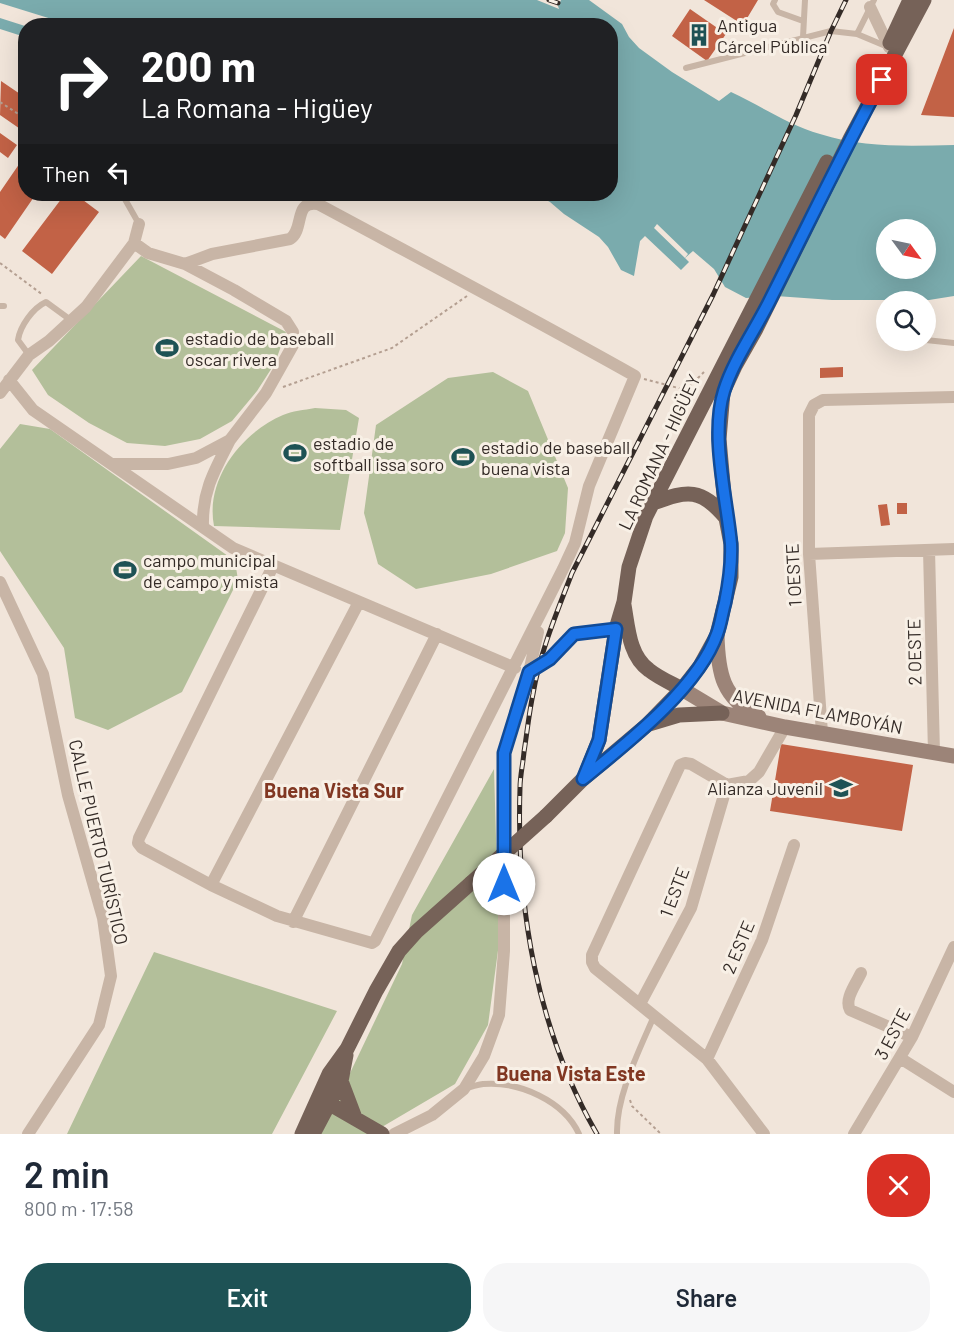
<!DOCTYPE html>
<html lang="en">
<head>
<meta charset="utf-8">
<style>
  :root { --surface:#fff; --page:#f6f6f7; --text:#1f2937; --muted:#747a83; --accent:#1e5255 }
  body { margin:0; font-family:Barlow,sans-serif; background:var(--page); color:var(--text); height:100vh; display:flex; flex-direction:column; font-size:22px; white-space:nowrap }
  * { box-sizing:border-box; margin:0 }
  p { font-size:20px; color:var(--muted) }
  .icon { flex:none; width:33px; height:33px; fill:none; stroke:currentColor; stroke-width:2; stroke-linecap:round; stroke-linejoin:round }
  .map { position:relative; height:1134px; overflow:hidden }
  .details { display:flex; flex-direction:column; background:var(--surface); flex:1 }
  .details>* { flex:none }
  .hud { position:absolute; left:18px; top:18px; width:600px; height:183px; border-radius:24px; box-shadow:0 6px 24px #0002; background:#202124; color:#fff; overflow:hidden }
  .needle { width:39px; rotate:123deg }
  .controls { position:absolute; left:876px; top:219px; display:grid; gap:12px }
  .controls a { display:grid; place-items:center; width:60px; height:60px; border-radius:50%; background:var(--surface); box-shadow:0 6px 24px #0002; font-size:30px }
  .pin { position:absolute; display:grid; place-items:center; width:51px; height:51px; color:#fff; margin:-26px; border-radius:12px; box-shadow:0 3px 9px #0006 }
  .me { position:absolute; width:66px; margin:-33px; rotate:0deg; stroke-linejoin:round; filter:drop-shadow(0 0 4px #0008) }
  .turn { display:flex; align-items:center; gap:21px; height:126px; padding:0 24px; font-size:27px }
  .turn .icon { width:78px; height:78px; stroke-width:2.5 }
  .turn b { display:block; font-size:42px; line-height:51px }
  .then { display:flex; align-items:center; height:57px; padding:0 24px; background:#0003; gap:12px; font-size:22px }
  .round { display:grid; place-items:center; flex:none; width:63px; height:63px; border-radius:24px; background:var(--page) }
  .summary { display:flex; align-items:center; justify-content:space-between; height:102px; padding:0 24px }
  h1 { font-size:36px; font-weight:600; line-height:45px }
  .action { display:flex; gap:12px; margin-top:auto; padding:12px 24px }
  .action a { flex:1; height:69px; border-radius:24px; background:var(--accent); color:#fff; font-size:24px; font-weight:600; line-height:69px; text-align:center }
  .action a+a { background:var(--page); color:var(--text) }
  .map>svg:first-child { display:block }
  .green { fill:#b3bf9a }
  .water { fill:#7aabad; fill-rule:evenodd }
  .pier { fill:#f1e5da }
  .building { fill:#c26246 }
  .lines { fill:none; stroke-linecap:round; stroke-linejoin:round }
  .path { stroke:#b49f91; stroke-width:2; stroke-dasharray:3 3; stroke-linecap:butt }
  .lane { stroke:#c8b5a6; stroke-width:6 }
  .street { stroke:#c8b5a6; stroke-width:12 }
  .secondary { stroke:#9c8478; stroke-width:15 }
  .primary { stroke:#766258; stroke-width:15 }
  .rail-casing { stroke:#342b27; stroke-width:5 }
  .rail { stroke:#f8f0e6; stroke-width:3; stroke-dasharray:9; stroke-linecap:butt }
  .primary-bridge { stroke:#766258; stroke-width:15 }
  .route-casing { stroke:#114b97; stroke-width:15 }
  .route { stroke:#1a73e8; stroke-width:10 }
  .labels { text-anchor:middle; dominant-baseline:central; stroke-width:6; stroke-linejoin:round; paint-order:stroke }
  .poi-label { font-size:18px; fill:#342b27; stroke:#f8f0e6; text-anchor:start }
  .street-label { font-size:18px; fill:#342b27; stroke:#f8f0e6 }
  .neighbourhood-label { font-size:20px; font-weight:bold; fill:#813722; stroke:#f8f0e6 }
</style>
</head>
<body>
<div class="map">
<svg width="954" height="1134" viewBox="0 0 954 1134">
  <rect width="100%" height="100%" fill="#f1e5da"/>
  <path class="green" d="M141,256L286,332L275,363L257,391L232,421L200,439L165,446L127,443L89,423L48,395L32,370Z
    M493,372L528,391L568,488L565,533L557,551L491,574L416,589L378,564L364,513L376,425L448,378Z
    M315,408L346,410L359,418L340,530L214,526C205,480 241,433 283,415C292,411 304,410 315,408Z
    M20,424L50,429L235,561L238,580L182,692L108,730L75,718L64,648L0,551V449Z
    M494,769L499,943L488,1025L455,1084L370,1134H321L402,964L412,915Z
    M154,952L337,1011L272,1134H67Z"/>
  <path class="water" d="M0,0H537L559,9L558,6L561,0H589L622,24L629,37L639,48L672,72L719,101L731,92C761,106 789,125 820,134C864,148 908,146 954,145V296L929,300H832L776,296L746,298L725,287L714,269L693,251L685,258L689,262L681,270L645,236L640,241L634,276L621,270L608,247L599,237L564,214L550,202L535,194H610V26H26L25,37L0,29ZM886,230H926V268H886Z"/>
  <path class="pier" d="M0,3L71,25L25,26L0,18Z
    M657,224L688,254L685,258L654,228Z"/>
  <path class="building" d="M704,0H758L743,25Z
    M690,9L726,34L707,61L672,36Z
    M954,28V117L921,115Z
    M1,81L26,98V133L0,115Z
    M0,133L17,145L8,158L0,152Z
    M24,157L26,158V194H36L5,239L0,235V192Z
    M65,194H75L99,212L52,274L22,251Z
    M843,367V377L820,378V368Z
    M897,503H907V514H897Z
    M887,504L890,525L881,526L878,505Z
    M781,744L913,765L902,831L770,811Z"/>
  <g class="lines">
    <path class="path" d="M0,102L26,119
      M0,263L43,295
      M644,379L686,390L704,372
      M283,387L392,348L467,296
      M630,1100L632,1106L661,1134"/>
    <path class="lane" d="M775,0L773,4L778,12L803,21
      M874,0L857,34L888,47
      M803,37L805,0
      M686,68L831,31L857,34
      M122,194L139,224
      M0,306H4
      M926,340L954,343
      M29,355L18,340C20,326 33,308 46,302L72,321
      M464,1089C470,1087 477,1085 483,1084C519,1081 564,1101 579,1134
      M617,1134C616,1096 639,1051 654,1016"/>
    <path class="street" d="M870,7L889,47
      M185,264L212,254L290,239C305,229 293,200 318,204C424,261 530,317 635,376L589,486L575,543L563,569L375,941L372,943L277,916L211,885L142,848L138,843L139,838L273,566
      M9,380L33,410L233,548L515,668
      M0,393L29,355L49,341L86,307L134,243L139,224
      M114,464H168L196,458L230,440L266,393L293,345V332L286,321L234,290L185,264L148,253L134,243
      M203,526C202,492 214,471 230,440
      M929,550L934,753
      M809,554L954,549
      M0,582L43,674L68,795L103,918L111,976L99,1025L28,1134
      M529,672L550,659L574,634L616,629
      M822,733L809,554V415L814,405L823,400L954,397
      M211,885L359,602
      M293,922L437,634
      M861,973C856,984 844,999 850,1010L912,1037
      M640,1004L691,908L727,785
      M900,1058L954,1092
      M707,1059L762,940L794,845
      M394,1134L432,1115L464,1089L484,1056L499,1015L504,951V753L529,672L538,632
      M764,1134L707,1059L595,968L592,962V955L680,765L685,763L691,764L727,785L749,781L759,772L785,727
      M854,1134L912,1037L954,947"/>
    <path class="secondary" d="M717,635C718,673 722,698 759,717
      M682,689L722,713L785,727L954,756"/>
    <path class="primary" d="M890,43L910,0
      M653,503C688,490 701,488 726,518
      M624,605C628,627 629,656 649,670C659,678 671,683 682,689
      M649,724L679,715L722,713
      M586,773L599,740L616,629L624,602L629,567L646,516L827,162
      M546,816L583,779L647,725L682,689L700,666L717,635L731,577V544L726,518L719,439L723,392L735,366L756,329L850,139L924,0
      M341,1081L355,1118
      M323,1100L382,1134
      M302,1134L329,1074L347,1049L376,991L399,951L416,932L471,883
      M313,1134L341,1081L346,1055"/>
    <g class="rail-casing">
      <path id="rail" d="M549,0L558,3
        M597,1134C537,1030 516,908 520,788C520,776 523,764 524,752C527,733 529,713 533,694C540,652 557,612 572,573L713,295L796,115L831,31L846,0"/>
    </g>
    <use href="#rail" class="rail"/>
    <path class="primary-bridge" d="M471,883L546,816"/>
  </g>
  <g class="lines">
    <g class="route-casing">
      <path id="route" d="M504,884V753L529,672L550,659L574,634L616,629L599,740L583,779C627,743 698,688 717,634C721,624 722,613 725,603C729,583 732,565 731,544C727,499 710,435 724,391C734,359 756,329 771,298C808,225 843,152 882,80"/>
    </g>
    <use href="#route" class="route"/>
  </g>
  <defs>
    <g id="building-bare" transform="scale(1.8)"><path d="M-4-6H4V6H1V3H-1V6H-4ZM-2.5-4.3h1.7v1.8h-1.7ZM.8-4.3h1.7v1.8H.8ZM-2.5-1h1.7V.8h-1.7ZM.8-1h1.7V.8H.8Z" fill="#1e5255" stroke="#f8f0e6" stroke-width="2.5" paint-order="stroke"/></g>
    <g id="stadium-bare" transform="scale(1.8)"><path d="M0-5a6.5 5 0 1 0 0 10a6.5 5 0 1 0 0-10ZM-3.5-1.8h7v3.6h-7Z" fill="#1e5255" stroke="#f8f0e6" stroke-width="2.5" paint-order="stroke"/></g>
    <g id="university-bare" transform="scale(1.8)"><path d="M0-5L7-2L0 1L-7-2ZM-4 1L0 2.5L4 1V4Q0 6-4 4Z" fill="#1e5255" stroke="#f8f0e6" stroke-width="2.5" paint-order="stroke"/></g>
  </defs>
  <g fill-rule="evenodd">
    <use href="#building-bare" x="699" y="35"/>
    <use href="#stadium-bare" x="167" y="348"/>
    <use href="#stadium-bare" x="295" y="453"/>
    <use href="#stadium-bare" x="463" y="457"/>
    <use href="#stadium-bare" x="125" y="570"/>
    <use href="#university-bare" x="841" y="788"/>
  </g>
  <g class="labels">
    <g class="poi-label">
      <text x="717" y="25">Antigua<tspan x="717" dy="21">Cárcel Pública</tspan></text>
      <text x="185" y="338">estadio de baseball<tspan x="185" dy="21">oscar rivera</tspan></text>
      <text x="313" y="443">estadio de<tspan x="313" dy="21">softball issa soro</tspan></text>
      <text x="481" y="447">estadio de baseball<tspan x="481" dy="21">buena vista</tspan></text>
      <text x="143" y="560">campo municipal<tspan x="143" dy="21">de campo y mista</tspan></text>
      <text x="823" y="788" text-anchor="end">Alianza Juvenil</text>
    </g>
    <g class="street-label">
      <text transform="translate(659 452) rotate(-65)">LA ROMANA - HIGÜEY</text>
      <text transform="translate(793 575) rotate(-93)">1 OESTE</text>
      <text transform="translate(914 652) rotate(-91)">2 OESTE</text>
      <text transform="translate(818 711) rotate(11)">AVENIDA FLAMBOYÁN</text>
      <text transform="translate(99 842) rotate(77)">CALLE PUERTO TURÍSTICO</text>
      <text transform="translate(674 892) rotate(-69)">1 ESTE</text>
      <text transform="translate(738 947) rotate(-67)">2 ESTE</text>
      <text transform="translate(892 1034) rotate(-62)">3 ESTE</text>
    </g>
    <g class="neighbourhood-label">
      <text x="334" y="790">Buena Vista Sur</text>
      <text x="571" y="1073">Buena Vista Este</text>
    </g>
  </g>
</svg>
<div class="controls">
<a><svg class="needle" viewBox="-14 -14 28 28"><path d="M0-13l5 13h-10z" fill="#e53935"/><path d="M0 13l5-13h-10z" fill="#747a83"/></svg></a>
<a><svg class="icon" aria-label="search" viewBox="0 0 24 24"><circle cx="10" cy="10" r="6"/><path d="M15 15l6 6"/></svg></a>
</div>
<div class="pin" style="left:882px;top:80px;background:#d93025"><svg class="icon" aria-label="arrive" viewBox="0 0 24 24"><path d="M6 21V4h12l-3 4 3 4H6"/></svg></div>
<svg class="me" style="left:504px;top:884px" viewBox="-20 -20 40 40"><circle r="19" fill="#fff"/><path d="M0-13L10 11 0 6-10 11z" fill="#1a73e8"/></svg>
<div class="hud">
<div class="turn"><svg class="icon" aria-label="right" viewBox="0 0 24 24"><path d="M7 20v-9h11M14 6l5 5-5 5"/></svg><div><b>200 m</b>La Romana - Higüey</div></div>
<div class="then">Then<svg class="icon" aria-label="left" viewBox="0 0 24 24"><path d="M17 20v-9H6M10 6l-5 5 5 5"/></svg></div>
</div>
</div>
<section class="details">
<div class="summary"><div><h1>2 min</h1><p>800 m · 17:58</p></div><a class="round" style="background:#d93025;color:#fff"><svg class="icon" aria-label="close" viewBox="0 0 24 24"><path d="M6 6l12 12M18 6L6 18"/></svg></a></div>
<div class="action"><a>Exit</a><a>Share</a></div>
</section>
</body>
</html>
